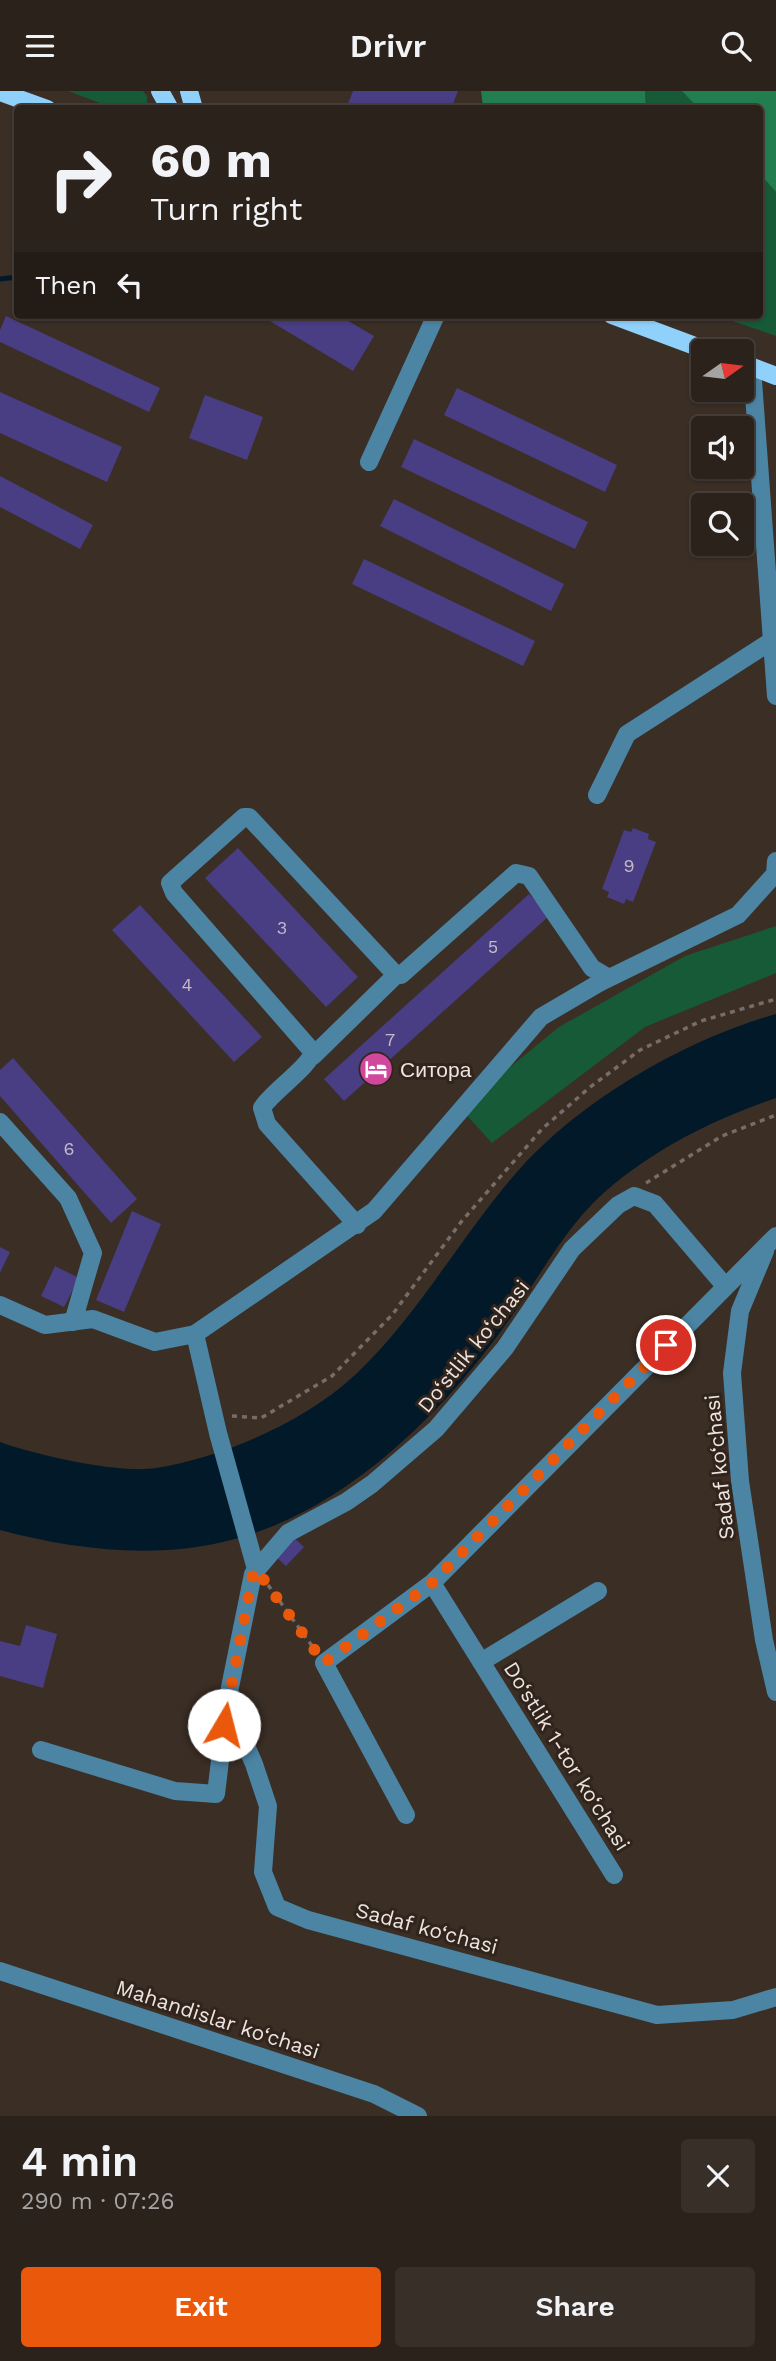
<!DOCTYPE html>
<html lang="en">
<head>
<meta charset="utf-8">
<style>
  :root { --surface:#2c221c; --page:#382f29; --text:#f1f3f6; --muted:#a6a4a3; --line:#483f3b; --accent:#ea580c }
  body { margin:0; font-family:"Work Sans",sans-serif; background:var(--page); color:var(--text); height:100vh; display:flex; flex-direction:column; font-size:26px; white-space:nowrap }
  * { box-sizing:border-box; margin:0 }
  p { font-size:23px; color:var(--muted) }
  .icon { flex:none; width:38px; height:38px; fill:none; stroke:currentColor; stroke-width:2; stroke-linecap:round; stroke-linejoin:round }
  .map { position:relative; height:2025px; overflow:hidden }
  .drawer { display:flex; flex-direction:column; background:var(--surface); flex:1 }
  .drawer>* { flex:none }
  .hud { position:absolute; left:14px; top:14px; width:749px; height:214px; border-radius:7px; box-shadow:0 2px 5px #0004,0 0 0 2px var(--line); background:#2c221c; color:var(--text); overflow:hidden }
  .needle { width:46px; rotate:76deg }
  .controls { position:absolute; left:691px; top:248px; display:grid; gap:14px }
  .controls a { display:grid; place-items:center; width:63px; height:63px; border-radius:7px; background:var(--surface); box-shadow:0 2px 5px #0004,0 0 0 2px var(--line); font-size:35px }
  .pin { position:absolute; display:grid; place-items:center; width:60px; height:60px; color:#fff; margin:-30px; border:4px solid #fff; border-radius:50%; box-shadow:0 2px 7px #0007 }
  .me { position:absolute; width:77px; margin:-38px; rotate:8deg; stroke-linejoin:round; filter:drop-shadow(0 0 5px #0008) }
  .turn { display:flex; align-items:center; gap:24px; height:147px; padding:0 21px; font-size:32px }
  .turn .icon { width:91px; height:91px; stroke-width:2.5 }
  .turn b { display:block; font-size:49px; line-height:60px }
  .then { display:flex; align-items:center; height:66px; padding:0 21px; background:#0003; gap:14px; font-size:26px }
  .round { display:grid; place-items:center; flex:none; width:74px; height:74px; border-radius:7px; background:var(--page) }
  .overview { display:flex; align-items:center; justify-content:space-between; height:119px; padding:0 21px }
  h1 { font-size:42px; font-weight:600; line-height:52px }
  .action { display:flex; gap:14px; margin-top:auto; padding:14px 21px }
  .action a { flex:1; height:80px; border-radius:7px; background:var(--accent); color:#fff; font-size:28px; font-weight:600; line-height:80px; text-align:center }
  .action a+a { background:var(--page); color:var(--text) }
  header { display:flex; justify-content:space-between; align-items:center; height:91px; padding:0 21px; background:var(--surface); font-size:32px; font-weight:600 }
  .map>svg:first-child { display:block }
  .green { fill:#165a37 }
  .forest { fill:#237e4f }
  .water { fill:#02192a }
  .lines { fill:none; stroke-linecap:round; stroke-linejoin:round }
  .stream { stroke:#02192a; stroke-width:5 }
  .building { fill:#493d83 }
  .path { stroke:#786d66; stroke-width:3.5; stroke-dasharray:5 5; stroke-linecap:butt }
  .minor { stroke:#4c84a4; stroke-width:18 }
  .major { stroke:#8fd1fa; stroke-width:18 }
  .route { stroke:#ea580c; stroke-width:12; stroke-dasharray:0 21.6 }
  .labels { text-anchor:middle; dominant-baseline:central; stroke-width:6; stroke-linejoin:round; paint-order:stroke }
  .number-label { font-size:18px; fill:#c4bac8 }
  .poi-label { font-size:21px; fill:#ede4df; stroke:#30241c; text-anchor:start }
  .street-label { font-size:21px; fill:#ede4df; stroke:#30241c }
</style>
</head>
<body>
<header><svg class="icon" aria-label="menu" viewBox="0 0 24 24"><path d="M4 6h16M4 12h16M4 18h16"/></svg>Drivr<svg class="icon" aria-label="search" viewBox="0 0 24 24"><circle cx="10" cy="10" r="6"/><path d="M15 15l6 6"/></svg></header>
<div class="map">
<svg width="776" height="2025" viewBox="0 0 776 2025">
  <rect width="100%" height="100%" fill="#3a2e25"/>
  <path class="green" d="M68,0H143L147,5V17H113Z
    M645,0H682L698,17H646Z
    M760,83L776,101V245L715,224H760Z
    M776,835V882L645,936L492,1052L460,1017L559,936L685,865Z"/>
  <path class="forest" d="M481,0H645L646,17H483Z
    M682,0H776V101L760,83V18L698,17Z"/>
  <path class="water" d="M776,923V1007C717,1027 662,1054 614,1093C566,1131 537,1192 501,1240C437,1328 343,1419 235,1448C159,1469 75,1459 0,1439V1351C36,1364 118,1383 156,1377C223,1366 305,1331 355,1284C418,1225 460,1146 517,1081C580,1009 685,949 776,923Z"/>
  <g class="lines">
    <path class="stream" d="M0,188L18,186"/>
  </g>
  <path class="building" d="M353,0H458L451,18H346Z
    M267,224H338L374,245L353,280L265,227Z
    M6,225L160,297L149,321L0,251V239Z
    M457,297L617,374L605,401L444,324Z
    M0,301L122,356L107,391L0,342Z
    M205,304L263,326L247,369L189,347Z
    M414,348L588,431L575,458L401,376Z
    M0,385L93,434L80,458L0,416Z
    M394,408L564,493L551,520L380,435Z
    M364,468L535,550L523,575L352,493Z
    M633,737L649,743L648,748L656,751L633,811L626,808L624,813L607,806L609,801L602,798L624,739L631,741Z
    M238,757L358,886L326,916L205,787Z
    M529,803L549,825L344,1010L324,988Z
    M140,814L262,946L234,971L112,839Z
    M13,967L137,1108L111,1132L0,1005V979Z
    M132,1120L161,1133L124,1221L96,1209Z
    M0,1156L10,1161L0,1182Z
    M55,1175L79,1187L64,1216L41,1205Z
    M290,1443L304,1456L286,1475L272,1462Z
    M26,1534L57,1543L43,1597L0,1585V1550L20,1555Z"/>
  <g class="lines">
    <path class="path" d="M646,1092L722,1045L776,1024
      M232,1325L261,1327L332,1285L392,1224L461,1131L542,1038L589,997L640,959L701,930L776,908
      M268,1494L315,1559"/>
    <path class="minor" d="M752,276L776,605
      M369,371L436,224
      M597,704L627,643L773,549
      M313,965L396,884
      M0,1031L68,1107L93,1162L73,1231
      M357,1134L267,1033L262,1017C271,1001 313,974 312,960L174,802L170,792L244,726H249L396,884H401L516,782L529,785L592,877L609,887
      M765,1160L740,1220L732,1282L740,1390L764,1549L776,1601
      M0,1214L45,1234L93,1228L155,1251L195,1243L374,1120L541,926L599,892L738,824L775,783L776,770
      M195,1243L218,1342L256,1478
      M432,1492L614,1784
      M481,1571L598,1500
      M227,1611L254,1673L268,1715L263,1781L277,1816L308,1829L657,1924L733,1919L776,1906
      M41,1659L175,1700L216,1703L227,1611L253,1483L288,1442L346,1411L372,1393L436,1338L505,1257L572,1158L618,1114L634,1105L655,1113L725,1195
      M406,1724L324,1572L432,1492L776,1145
      M0,1880L374,2003L418,2025"/>
    <path class="major" d="M160,0L170,18
      M189,0L194,18
      M0,1L47,18
      M612,224L711,261
      M742,272L776,285"/>
  </g>
  <g class="lines">
    <path class="route" d="M224,1634L253,1483L256,1478L324,1572L432,1492L666,1254"/>
  </g>
  <defs>
    <g id="hotel-disc" transform="scale(1.75)"><circle r="9.5" fill="#d1479c" stroke="#30241c"/><path d="M-6-4.5h1.5V1H6V5H4.5V3h-9V5H-6ZM-4 0a1.8 1.8 0 1 1 3.6 0ZM.5 0V-2.5h3Q6-2.5 6 0Z" fill="#fff"/></g>
  </defs>
  <g fill-rule="evenodd">
    <use href="#hotel-disc" x="376" y="978"/>
  </g>
  <g class="labels">
    <g class="number-label">
      <text x="629" y="774">9</text>
      <text x="282" y="836">3</text>
      <text x="493" y="855">5</text>
      <text x="187" y="893">4</text>
      <text x="390" y="948">7</text>
      <text x="69" y="1057">6</text>
    </g>
    <g class="poi-label">
      <text x="400" y="978">Ситора</text>
    </g>
    <g class="street-label">
      <text transform="translate(473 1255) rotate(-51)">Do‘stlik ko‘chasi</text>
      <text transform="translate(719 1376) rotate(-96)">Sadaf ko‘chasi</text>
      <text transform="translate(567 1665) rotate(58)">Do‘stlik 1-tor ko‘chasi</text>
      <text transform="translate(427 1837) rotate(15)">Sadaf ko‘chasi</text>
      <text transform="translate(218 1928) rotate(18)">Mahandislar ko‘chasi</text>
    </g>
  </g>
</svg>
<div class="controls">
<a><svg class="needle" viewBox="-14 -14 28 28"><path d="M0-13l5 13h-10z" fill="#e53935"/><path d="M0 13l5-13h-10z" fill="#a6a4a3"/></svg></a>
<a><svg class="icon" aria-label="sound" viewBox="0 0 24 24"><path d="M4 9h4l5-4v14l-5-4H4zM17 9q2 3 0 6"/></svg></a>
<a><svg class="icon" aria-label="search" viewBox="0 0 24 24"><circle cx="10" cy="10" r="6"/><path d="M15 15l6 6"/></svg></a>
</div>
<div class="pin" style="left:666px;top:1254px;background:#d93025"><svg class="icon" aria-label="arrive" viewBox="0 0 24 24"><path d="M6 21V4h12l-3 4 3 4H6"/></svg></div>
<svg class="me" style="left:224px;top:1634px" viewBox="-20 -20 40 40"><circle r="19" fill="#fff"/><path d="M0-13L10 11 0 6-10 11z" fill="#ea580c"/></svg>
<div class="hud">
<div class="turn"><svg class="icon" aria-label="right" viewBox="0 0 24 24"><path d="M7 20v-9h11M14 6l5 5-5 5"/></svg><div><b>60 m</b>Turn right</div></div>
<div class="then">Then<svg class="icon" aria-label="left" viewBox="0 0 24 24"><path d="M17 20v-9H6M10 6l-5 5 5 5"/></svg></div>
</div>
</div>
<section class="drawer">
<div class="overview"><div><h1>4 min</h1><p>290 m · 07:26</p></div><a class="round"><svg class="icon" aria-label="close" viewBox="0 0 24 24"><path d="M6 6l12 12M18 6L6 18"/></svg></a></div>
<div class="action"><a>Exit</a><a>Share</a></div>
</section>
</body>
</html>
